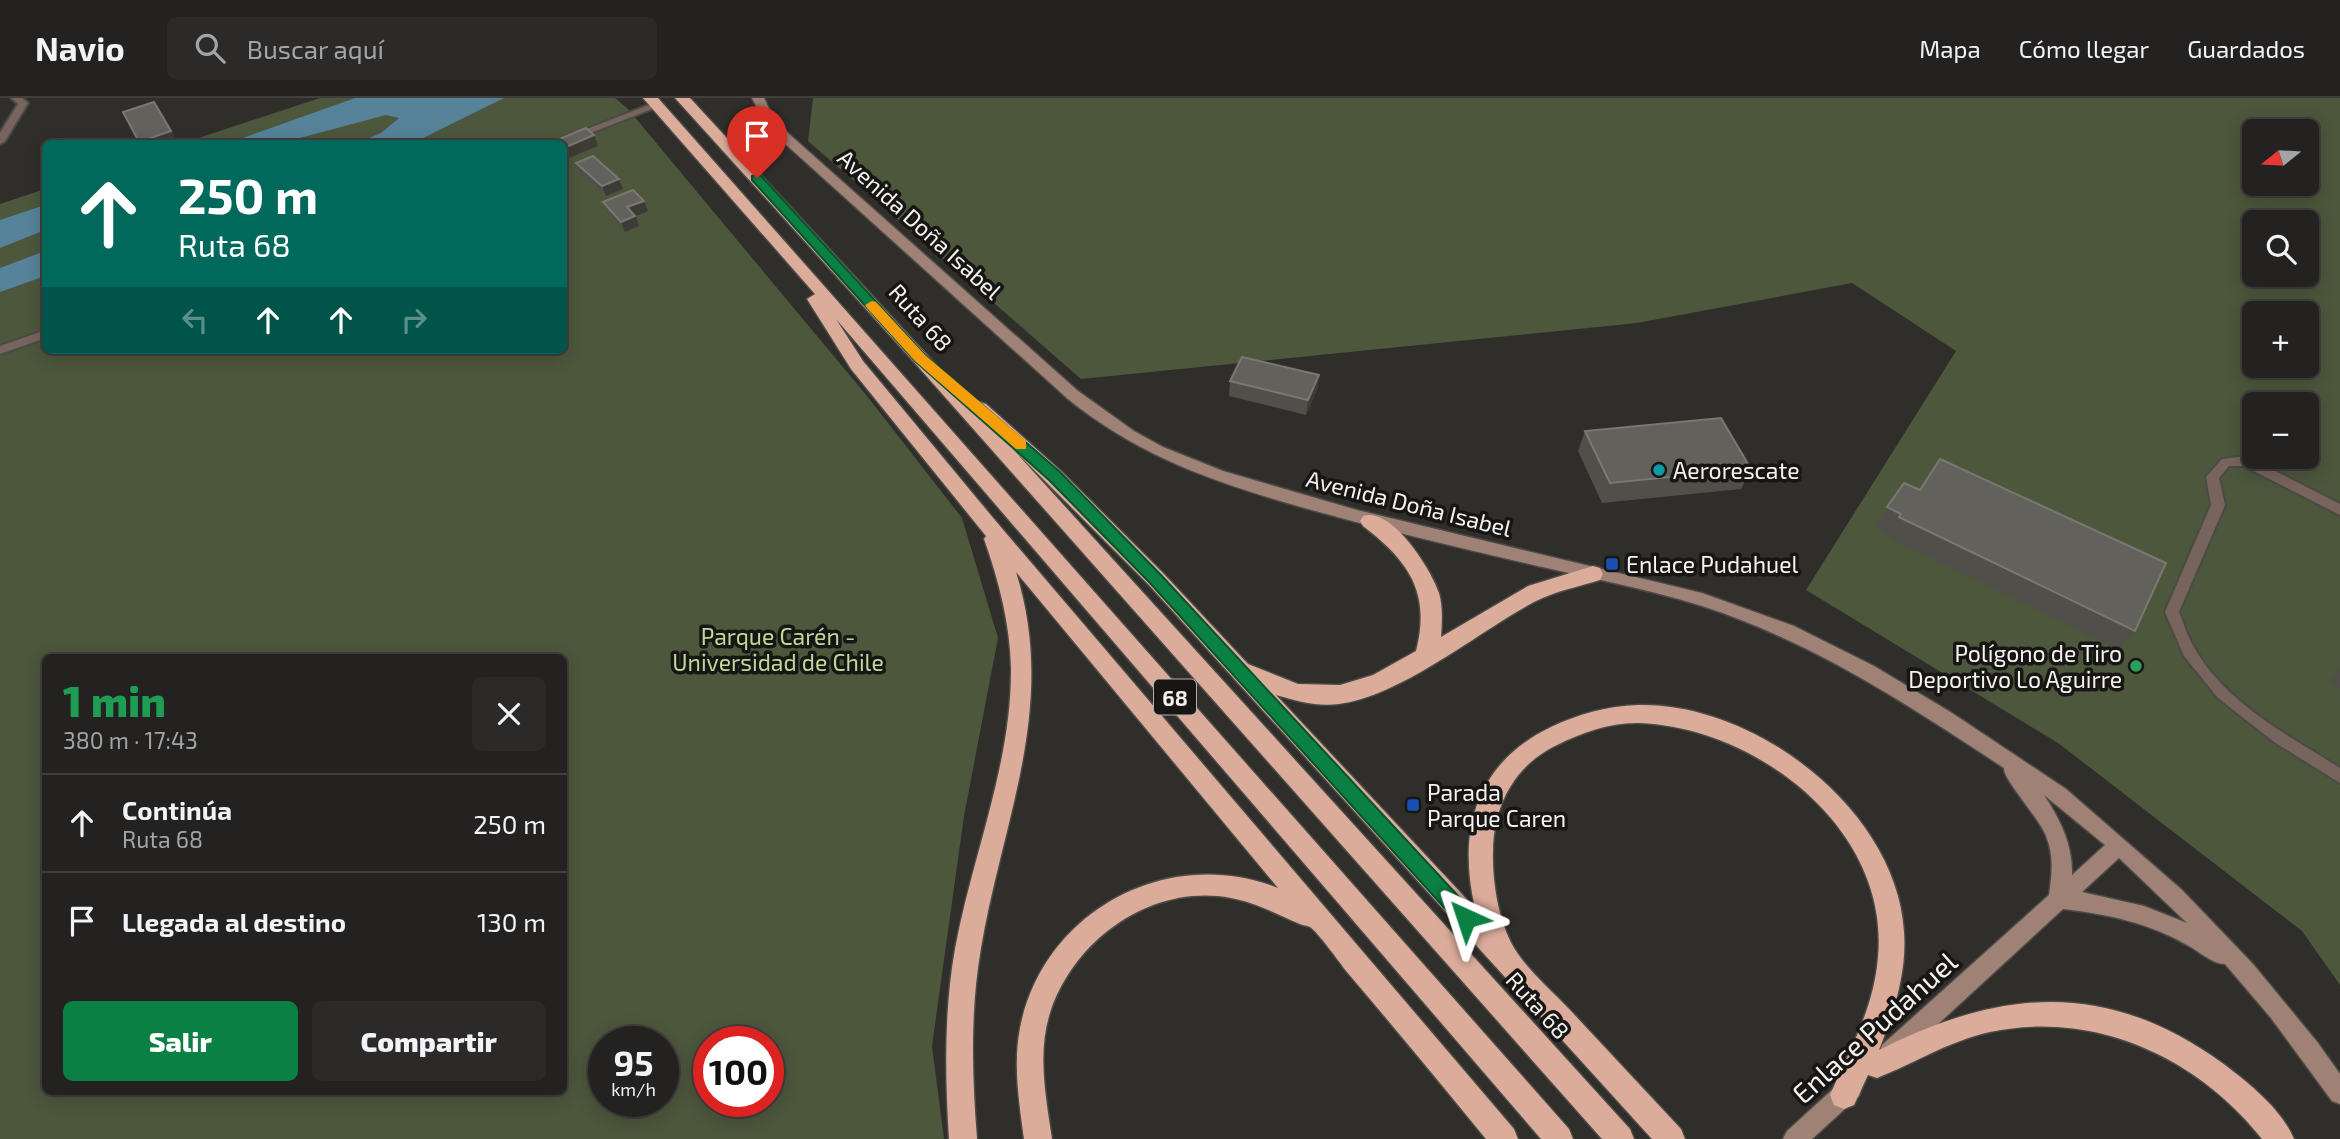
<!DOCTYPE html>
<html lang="es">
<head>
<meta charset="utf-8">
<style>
  :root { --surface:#232220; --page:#2b2a29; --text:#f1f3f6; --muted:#a3a4a5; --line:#403f3e; --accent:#0b8043 }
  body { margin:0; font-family:"Exo 2",sans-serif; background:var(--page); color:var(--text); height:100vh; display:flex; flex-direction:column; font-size:26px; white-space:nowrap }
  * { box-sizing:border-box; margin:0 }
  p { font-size:23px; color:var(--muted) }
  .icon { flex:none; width:38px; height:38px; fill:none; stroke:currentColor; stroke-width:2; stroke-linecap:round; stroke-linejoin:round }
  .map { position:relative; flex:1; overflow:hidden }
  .side { position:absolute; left:42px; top:556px; width:525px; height:441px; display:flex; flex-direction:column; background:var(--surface); border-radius:10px; box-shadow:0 4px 18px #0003,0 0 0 2px var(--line) }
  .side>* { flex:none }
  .top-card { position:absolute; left:42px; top:42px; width:525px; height:214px; border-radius:10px; box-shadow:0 4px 18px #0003,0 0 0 2px var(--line); background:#00695c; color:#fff; overflow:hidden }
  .needle { width:46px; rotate:252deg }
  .tools { position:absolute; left:2242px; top:21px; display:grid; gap:14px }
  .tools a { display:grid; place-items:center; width:77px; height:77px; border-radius:10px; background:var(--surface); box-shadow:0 4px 18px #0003,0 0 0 2px var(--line); font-size:35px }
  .speed { position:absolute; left:588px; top:928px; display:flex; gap:14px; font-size:35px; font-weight:700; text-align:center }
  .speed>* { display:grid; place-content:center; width:91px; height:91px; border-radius:50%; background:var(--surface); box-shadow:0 4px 18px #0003,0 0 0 2px var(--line); line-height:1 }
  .speed small { font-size:18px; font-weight:400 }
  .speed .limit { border:10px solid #d22; background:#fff; color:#111 }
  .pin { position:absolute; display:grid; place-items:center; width:60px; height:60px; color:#fff; margin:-72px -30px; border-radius:50% 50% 50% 0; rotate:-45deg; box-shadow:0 0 7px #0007 }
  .pin .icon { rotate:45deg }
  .me { position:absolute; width:77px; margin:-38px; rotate:318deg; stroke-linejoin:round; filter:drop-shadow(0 0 5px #0008) }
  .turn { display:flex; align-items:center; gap:24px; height:147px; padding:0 21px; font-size:32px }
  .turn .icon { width:91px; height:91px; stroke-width:2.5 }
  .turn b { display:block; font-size:49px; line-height:60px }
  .lanes { display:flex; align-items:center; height:66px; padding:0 21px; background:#0003; justify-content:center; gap:35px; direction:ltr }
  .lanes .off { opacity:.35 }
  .round { display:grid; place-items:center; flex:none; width:74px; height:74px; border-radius:10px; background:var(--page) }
  .overview { display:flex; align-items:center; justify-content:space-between; height:119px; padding:0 21px }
  h1 { font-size:42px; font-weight:800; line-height:52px; color:#1e9e55 }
  .button { display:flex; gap:14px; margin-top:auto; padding:14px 21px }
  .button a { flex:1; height:80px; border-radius:10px; background:var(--accent); color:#fff; font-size:28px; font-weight:800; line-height:80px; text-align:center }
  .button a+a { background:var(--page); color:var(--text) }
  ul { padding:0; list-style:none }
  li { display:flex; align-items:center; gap:21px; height:98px; padding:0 21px; border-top:2px solid var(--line) }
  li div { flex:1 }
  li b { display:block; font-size:26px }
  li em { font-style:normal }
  header { display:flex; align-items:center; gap:42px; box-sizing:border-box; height:98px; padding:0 35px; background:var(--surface); border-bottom:2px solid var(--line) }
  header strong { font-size:33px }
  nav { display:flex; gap:38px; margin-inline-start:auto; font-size:24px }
  .search { width:490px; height:63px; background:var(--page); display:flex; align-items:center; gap:18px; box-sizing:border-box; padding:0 24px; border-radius:10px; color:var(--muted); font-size:26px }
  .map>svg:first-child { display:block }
  .green { fill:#4d573c; fill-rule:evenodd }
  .water { fill:#56839a }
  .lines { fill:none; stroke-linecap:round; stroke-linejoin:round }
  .lane-casing { stroke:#4b4a46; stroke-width:4 }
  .secondary-casing { stroke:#4b4a46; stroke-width:3 }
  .highway-casing { stroke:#4b4a46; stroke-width:3 }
  .lane { fill:#77645d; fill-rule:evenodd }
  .secondary { fill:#a08176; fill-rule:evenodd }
  .highway { fill:#dcac9b; fill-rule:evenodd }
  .wall { fill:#504f4a }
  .shaded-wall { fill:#3c3b36 }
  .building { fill:#62615c; stroke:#797873; stroke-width:2 }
  .route { fill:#0b8043; stroke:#07532c; stroke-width:2 }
  .slow { fill:#f59e0b }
  .culture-dot { fill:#0f9aa8; stroke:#171615; stroke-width:2.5 }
  .transit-dot { fill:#1a4fb4; stroke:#171615; stroke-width:2.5 }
  .leisure-dot { fill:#2e9e5b; stroke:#171615; stroke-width:2.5 }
  .labels { text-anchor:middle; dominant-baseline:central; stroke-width:7; stroke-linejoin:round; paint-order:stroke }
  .shield { fill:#171615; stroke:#b2b1ae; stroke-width:2 }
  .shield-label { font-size:21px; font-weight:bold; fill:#f4f3f0 }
  .street-label { font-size:23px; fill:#f4f3f0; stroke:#171615 }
  .poi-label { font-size:23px; fill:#f4f3f0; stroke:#171615; text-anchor:start }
  .park-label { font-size:23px; fill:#bfd897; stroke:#171615 }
  .near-street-label { font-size:28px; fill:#f4f3f0; stroke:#171615 }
</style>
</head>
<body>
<header>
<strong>Navio</strong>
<div class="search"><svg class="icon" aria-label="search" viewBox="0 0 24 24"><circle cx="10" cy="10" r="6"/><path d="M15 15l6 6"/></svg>Buscar aquí</div>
<nav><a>Mapa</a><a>Cómo llegar</a><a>Guardados</a></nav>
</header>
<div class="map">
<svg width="2340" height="1041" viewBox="0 0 2340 1041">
  <rect width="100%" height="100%" fill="#2f2e2a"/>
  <path class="green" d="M320,0H615L628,11L867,298L962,420L998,540L964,718L932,948L944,1041H0V106L45,91L46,252H564V46L183,45ZM46,560H564V994H46ZM604,943H663V1003H604ZM709,943H768V1003H709Z
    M813,0H2340V887L2302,833L2058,645L1806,492L1956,253L1852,185L1637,225L1081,281L808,43ZM2254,33H2306V86H2254ZM2254,124H2306V177H2254ZM2254,215H2306V268H2254ZM2254,306H2306V359H2254Z"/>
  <path class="water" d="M355,0H504L413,45H357L381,35L399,20L386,17L281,45H229Z
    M45,107V132L0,150V122Z
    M45,153V178L0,194V170Z"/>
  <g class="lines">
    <g class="lane-casing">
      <path id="lane" d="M11,0H22L28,5L5,43L0,46V35L18,6Z
        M654,5L662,7L563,46H548Z
        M46,232V240L0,256V248Z
        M2246,358L2340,406V417L2244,368H2229L2219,380L2225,407L2179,514C2184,526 2187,538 2194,549C2224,604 2289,638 2340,670V685L2274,644L2218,600L2184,558L2165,514L2211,407L2206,379L2222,361Z"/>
    </g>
    <g class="secondary-casing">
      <path id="secondary" d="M752,0H764L773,19L789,36L1078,293L1134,333L1163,349L1223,373L1357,412L1702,495L1794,528L1874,568L1952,615L2066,691L2182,792L2253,866L2318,945L2340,976V1006L2332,1003L2271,920L2225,866C2212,866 2199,853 2187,847C2149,825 2107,816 2063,811L1898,963L1890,966L1882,963L1879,955L1882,947L2049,797C2052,776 2054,758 2046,738C2040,721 2002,680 2004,670C1907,606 1813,544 1702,508C1651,492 1599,482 1547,470C1465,451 1382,432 1301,409C1213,384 1139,358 1068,301L781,42L762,20ZM2044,697L2105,747L2072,777C2073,747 2060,721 2044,697ZM2119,760L2187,825L2144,808L2082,794Z
        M1851,979L1859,982L1862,990L1859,998L1812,1041H1783L1787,1033L1843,982Z"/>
    </g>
    <g class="highway-casing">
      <path id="highway" d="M643,0H658L1569,1031L1573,1041H1541L836,221L863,263L994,421L1514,1031L1518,1041H1486C1440,985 1394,929 1347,874C1340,865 1317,833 1310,829C1307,827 1303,828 1300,826C1276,816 1257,805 1231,800C1152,785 1074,841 1050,915C1037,955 1046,1000 1052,1041H1024C1019,1004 1013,967 1020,930C1043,813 1168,746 1278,790L1016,474C1058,608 1003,720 981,850C970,913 972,977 977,1041H949C945,977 944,913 955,851C972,758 1012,666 1011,570C1010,526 999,483 984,441L986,438L851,271L807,201L815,196Z
        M675,0H690L973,307L980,304L986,306L1061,373L1163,475L1248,566L1298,586L1340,587L1373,577L1416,553C1431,495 1409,463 1363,428L1360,423L1363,418C1392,409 1431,471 1439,495C1443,509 1442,524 1441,539L1528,488L1593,468L1600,470L1603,476L1600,482C1578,489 1555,493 1534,504C1476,535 1403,597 1339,606C1317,609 1297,603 1276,597L1475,810C1457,732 1476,665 1551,629C1579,616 1607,608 1638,607C1755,604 1897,712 1904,834C1907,874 1894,914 1879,952C2004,889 2109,882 2225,967C2250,986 2282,1012 2294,1041H2262C2197,959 2094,912 1990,934C1949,943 1915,965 1877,980L1868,977L1854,1007L1844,1011L1834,1007L1830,997C1850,951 1874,910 1878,859C1890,732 1758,630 1640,625C1611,624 1583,634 1557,647C1515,667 1494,706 1493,752C1492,785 1499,829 1518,856C1532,876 1553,894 1570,912C1607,952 1644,991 1681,1031L1685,1041H1652L1149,487L1011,349L1630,1031L1634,1041H1602L914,264Z"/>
    </g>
    <use href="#lane" class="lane"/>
    <use href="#secondary" class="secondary"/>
    <use href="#highway" class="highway"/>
  </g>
  <path class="wall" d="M576,65L623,91L606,98L580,75Z
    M644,103L648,113L636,118L639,128L625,134L607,114L603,104Z
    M1319,277L1317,292L1306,317L1229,298L1230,283Z
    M1585,333L1751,371L1741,391L1602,405L1578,353Z
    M1904,385L2135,533L2117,551L1886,438L1888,435L1875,428Z
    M2340,571V591L2330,585Z"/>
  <path class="shaded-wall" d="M154,4L161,14L178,44L172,46H140L139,44Z
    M594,37L598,48L564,62V50Z
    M619,81L623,91L606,98L602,88Z
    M644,103L648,113L636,118L639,128L625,134L621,124L627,109Z
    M1319,277L1317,292L1306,317L1308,302Z"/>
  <path class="building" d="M154,4L171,33L139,44L123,14Z
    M586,30L594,37L564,50V46H548Z
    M593,58L619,81L602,88L576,65Z
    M633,92L644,103L627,109L635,118L621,124L603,104Z
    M1242,259L1319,277L1308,302L1230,283Z
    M1721,320L1751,371L1610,385L1585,333Z
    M1940,361L2166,465L2135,533L1899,419L1901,416L1887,409L1904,385L1920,392Z"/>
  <path class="route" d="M757,76L761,78L925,257L1060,374L1161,477L1473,814L1475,820L1473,826L1466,829L1459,826L1150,485L1049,382L915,263L752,82V78Z"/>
  <path class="slow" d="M872,203L876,204L925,257L1026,343V351H1016L915,263L867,210L865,207Z"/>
  <circle class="culture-dot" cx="1659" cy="372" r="7"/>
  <g class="transit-dot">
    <rect x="1605" y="459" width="14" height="14" rx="3.5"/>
    <rect x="1406" y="700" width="14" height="14" rx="3.5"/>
  </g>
  <circle class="leisure-dot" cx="2136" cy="568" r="7"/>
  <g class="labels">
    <rect class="shield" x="1154" y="581.5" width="42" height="35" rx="5"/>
    <g class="shield-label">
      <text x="1175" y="599">68</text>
    </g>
    <g class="street-label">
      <text transform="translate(920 126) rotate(42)">Avenida Doña Isabel</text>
      <text transform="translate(921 219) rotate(48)">Ruta 68</text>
      <text transform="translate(1409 405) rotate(14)">Avenida Doña Isabel</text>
      <text transform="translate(1538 907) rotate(48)">Ruta 68</text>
    </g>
    <g class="poi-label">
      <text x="1673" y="372">Aerorescate</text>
      <text x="1626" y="466">Enlace Pudahuel</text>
      <text x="2122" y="555" text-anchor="end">Polígono de Tiro<tspan x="2122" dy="26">Deportivo Lo Aguirre</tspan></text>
      <text x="1427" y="694">Parada<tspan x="1427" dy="26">Parque Caren</tspan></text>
    </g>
    <g class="park-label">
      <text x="778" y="538">Parque Carén -<tspan x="778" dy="26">Universidad de Chile</tspan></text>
    </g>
    <g class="near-street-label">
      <text transform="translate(1874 929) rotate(-42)">Enlace Pudahuel</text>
    </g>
  </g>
</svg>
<div class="tools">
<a><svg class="needle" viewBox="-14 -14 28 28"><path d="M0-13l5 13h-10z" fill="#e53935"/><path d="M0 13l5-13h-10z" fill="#a3a4a5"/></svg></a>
<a><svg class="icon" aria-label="search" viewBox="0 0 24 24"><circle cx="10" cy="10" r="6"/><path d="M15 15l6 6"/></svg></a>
<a>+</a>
<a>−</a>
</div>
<div class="speed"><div>95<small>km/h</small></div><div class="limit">100</div></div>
<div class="pin" style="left:757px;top:80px;background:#d93025"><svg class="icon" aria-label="arrive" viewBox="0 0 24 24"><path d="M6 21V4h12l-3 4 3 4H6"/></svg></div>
<svg class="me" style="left:1466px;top:820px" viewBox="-20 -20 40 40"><path d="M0-17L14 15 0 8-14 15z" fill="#0b8043" stroke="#fff" stroke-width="4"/></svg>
<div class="top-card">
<div class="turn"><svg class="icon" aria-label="ahead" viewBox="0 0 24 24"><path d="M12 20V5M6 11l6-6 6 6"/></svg><div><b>250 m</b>Ruta 68</div></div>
<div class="lanes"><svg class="icon off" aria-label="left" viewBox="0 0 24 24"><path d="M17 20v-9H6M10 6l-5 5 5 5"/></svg><svg class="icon" aria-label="ahead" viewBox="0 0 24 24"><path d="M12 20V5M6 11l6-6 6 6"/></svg><svg class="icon" aria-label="ahead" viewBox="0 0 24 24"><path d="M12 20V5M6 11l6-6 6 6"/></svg><svg class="icon off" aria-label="right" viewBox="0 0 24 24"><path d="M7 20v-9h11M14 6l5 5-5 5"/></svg></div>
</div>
<section class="side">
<div class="overview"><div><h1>1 min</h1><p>380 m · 17:43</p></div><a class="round"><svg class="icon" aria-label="close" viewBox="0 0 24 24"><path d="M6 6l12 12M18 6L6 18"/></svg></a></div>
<ul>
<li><svg class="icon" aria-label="ahead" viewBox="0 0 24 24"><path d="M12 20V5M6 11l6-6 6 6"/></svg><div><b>Continúa</b><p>Ruta 68</p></div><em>250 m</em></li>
<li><svg class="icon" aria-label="arrive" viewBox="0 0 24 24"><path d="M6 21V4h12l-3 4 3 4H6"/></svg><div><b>Llegada al destino</b></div><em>130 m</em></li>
</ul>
<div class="button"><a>Salir</a><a>Compartir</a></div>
</section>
</div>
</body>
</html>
